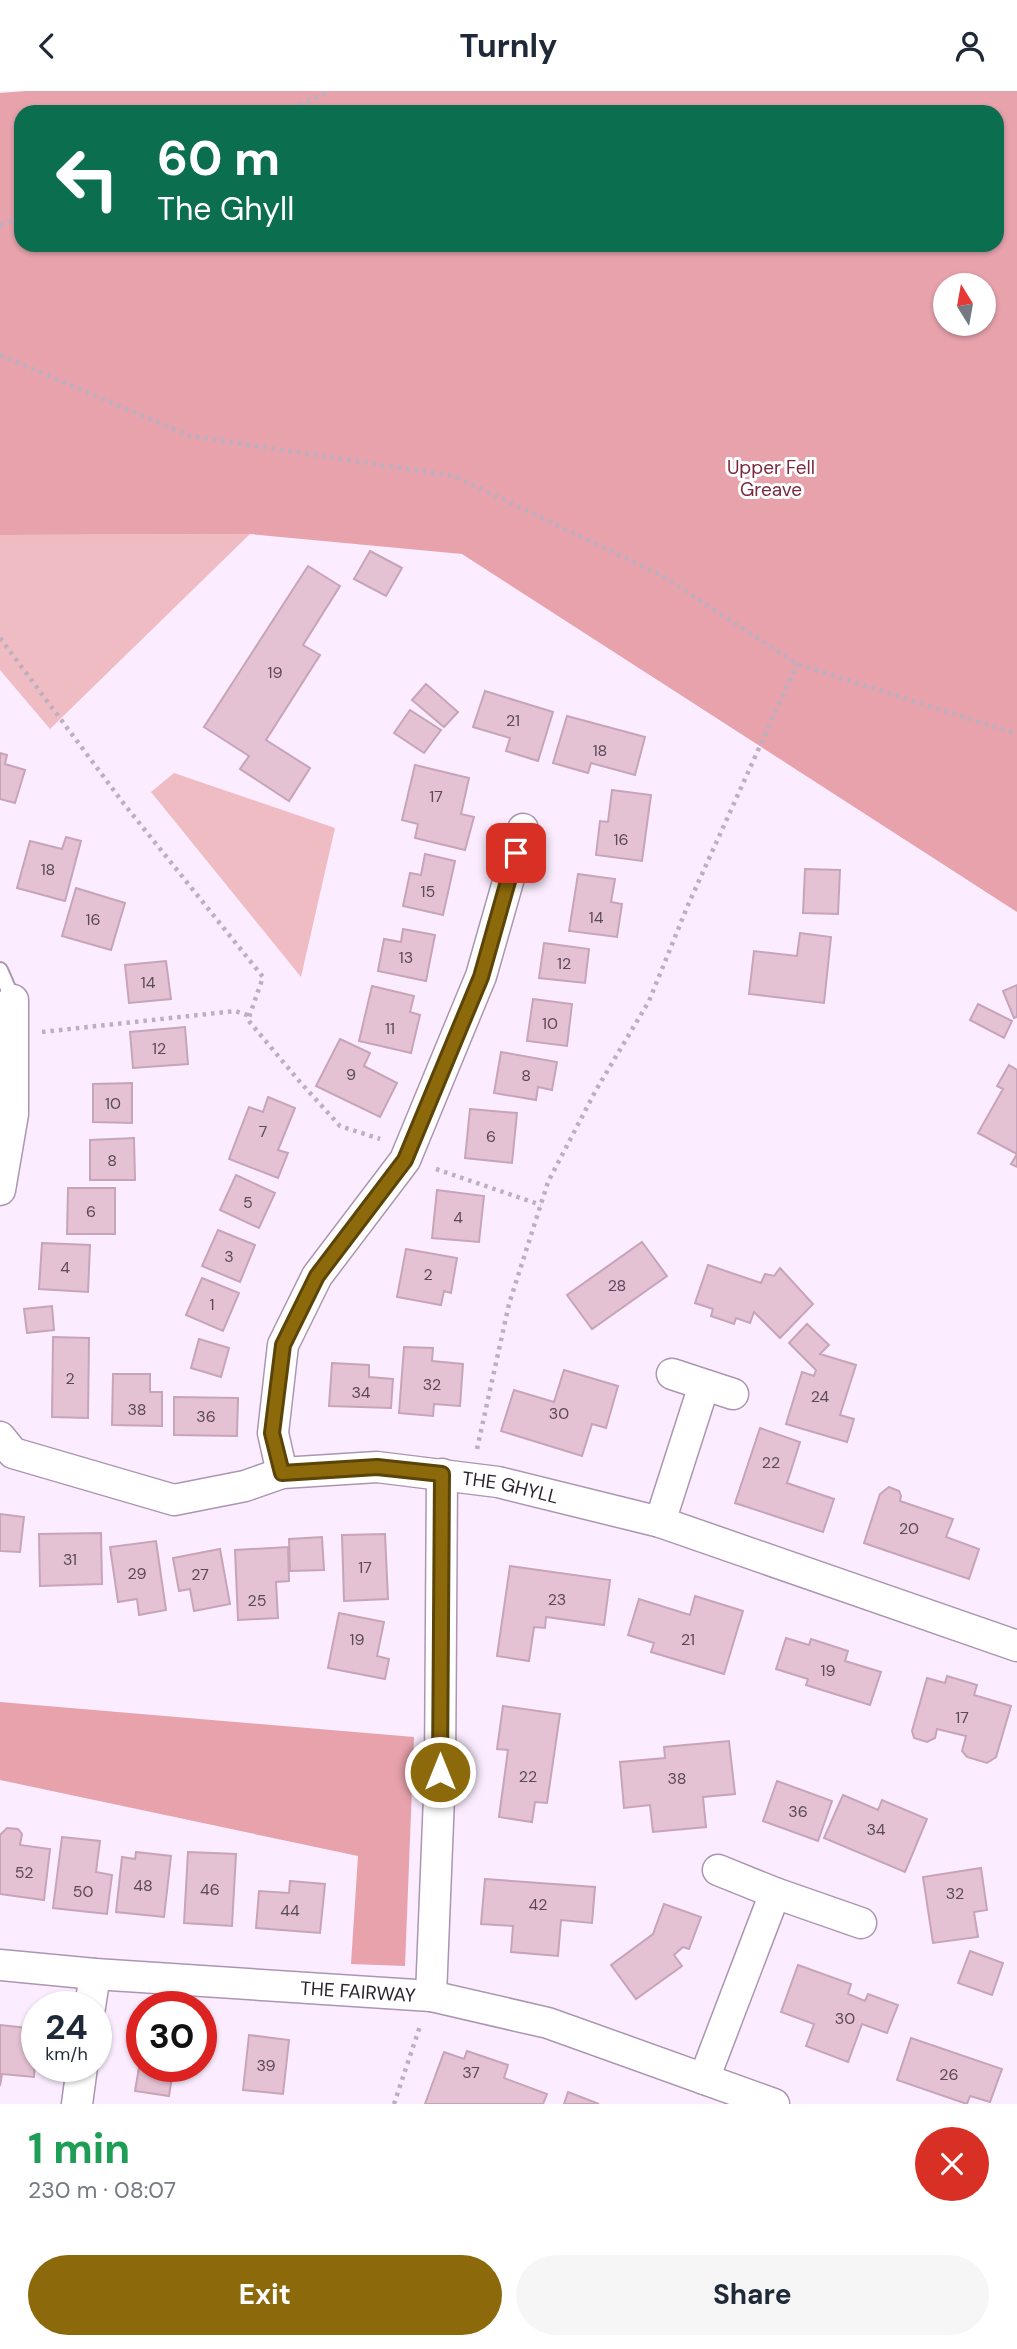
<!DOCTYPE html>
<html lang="en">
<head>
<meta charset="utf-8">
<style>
  :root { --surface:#fff; --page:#f6f6f7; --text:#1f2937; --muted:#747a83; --accent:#8c690b }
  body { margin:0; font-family:"DM Sans",sans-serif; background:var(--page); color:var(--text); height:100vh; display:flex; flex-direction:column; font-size:26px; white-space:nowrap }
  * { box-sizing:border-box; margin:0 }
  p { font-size:23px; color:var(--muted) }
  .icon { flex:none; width:38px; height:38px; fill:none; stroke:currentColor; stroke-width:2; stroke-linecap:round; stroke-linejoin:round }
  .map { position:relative; height:2013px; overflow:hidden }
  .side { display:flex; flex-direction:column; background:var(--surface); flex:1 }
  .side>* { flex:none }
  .guide { position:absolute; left:14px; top:14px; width:990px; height:147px; border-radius:21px; box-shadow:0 2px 5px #0004; background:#0b6e4f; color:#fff; overflow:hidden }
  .needle { width:46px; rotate:349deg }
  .buttons { position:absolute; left:933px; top:182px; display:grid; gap:14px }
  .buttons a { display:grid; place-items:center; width:63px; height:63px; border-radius:50%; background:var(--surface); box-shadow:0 2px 5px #0004; font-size:35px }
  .speed { position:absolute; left:21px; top:1900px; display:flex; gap:14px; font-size:35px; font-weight:700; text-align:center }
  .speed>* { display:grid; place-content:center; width:91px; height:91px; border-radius:50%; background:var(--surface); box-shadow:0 2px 5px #0004; line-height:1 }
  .speed small { font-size:18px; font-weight:400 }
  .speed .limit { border:10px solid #d22; background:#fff; color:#111 }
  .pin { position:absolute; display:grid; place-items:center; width:60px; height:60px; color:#fff; margin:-30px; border-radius:14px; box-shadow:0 4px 10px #0006 }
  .me { position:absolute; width:77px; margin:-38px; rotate:0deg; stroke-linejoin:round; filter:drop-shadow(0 0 5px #0008) }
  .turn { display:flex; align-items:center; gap:24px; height:147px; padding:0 28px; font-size:32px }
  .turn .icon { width:91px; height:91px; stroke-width:2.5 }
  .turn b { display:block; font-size:49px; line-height:60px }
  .round { display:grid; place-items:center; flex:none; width:74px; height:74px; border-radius:37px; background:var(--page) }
  .summary { display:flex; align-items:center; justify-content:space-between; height:119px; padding:0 28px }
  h1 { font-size:42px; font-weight:700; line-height:52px; color:#1e9e55 }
  .action { display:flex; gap:14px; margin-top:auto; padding:14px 28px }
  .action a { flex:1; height:80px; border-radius:42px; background:var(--accent); color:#fff; font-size:28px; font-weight:700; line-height:80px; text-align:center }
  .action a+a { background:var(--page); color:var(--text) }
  header { display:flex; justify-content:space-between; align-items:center; height:91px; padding:0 28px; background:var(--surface); font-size:32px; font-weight:700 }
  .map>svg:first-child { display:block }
  .green { fill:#f0bcc3 }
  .forest { fill:#e7a2ac; fill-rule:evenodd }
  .building { fill:#e5c1d4; stroke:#c7a4b7; stroke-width:2 }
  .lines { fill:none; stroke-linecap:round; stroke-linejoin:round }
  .lane-casing { stroke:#ac95b1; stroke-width:18 }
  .street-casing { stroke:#ac95b1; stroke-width:33 }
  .path { stroke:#bcb0c0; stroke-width:4.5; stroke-dasharray:3.5 5; stroke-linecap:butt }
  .lane { stroke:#fff; stroke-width:14 }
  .street { stroke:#fff; stroke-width:30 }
  .route-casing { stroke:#5b4407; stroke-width:18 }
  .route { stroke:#8c690b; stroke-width:12 }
  .labels { text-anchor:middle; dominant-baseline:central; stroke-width:6; stroke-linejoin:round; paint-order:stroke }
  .number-label { font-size:16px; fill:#5a4a58 }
  .park-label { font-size:19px; fill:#7a293c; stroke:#fff }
  .street-label { font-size:19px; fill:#2c232f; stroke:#fff }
</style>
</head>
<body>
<header><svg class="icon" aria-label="back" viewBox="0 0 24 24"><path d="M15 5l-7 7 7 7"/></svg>Turnly<svg class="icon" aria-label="person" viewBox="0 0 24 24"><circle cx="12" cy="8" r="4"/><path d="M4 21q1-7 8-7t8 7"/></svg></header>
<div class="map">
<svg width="1017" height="2013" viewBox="0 0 1017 2013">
  <rect width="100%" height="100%" fill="#fbedff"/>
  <path class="green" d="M250,443L50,638L0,579V444Z
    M174,682L335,737L301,886L151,701Z"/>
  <path class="forest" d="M26,0H1017V821L462,463L250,443L0,444V2ZM21,21H998V154H21ZM945,194H984V233H945Z
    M0,1611L414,1646L405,1875L351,1873L358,1765L0,1689Z"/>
  <path class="building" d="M370,460L402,477L386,505L354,488Z
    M308,475L340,495L303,554L320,564L266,649L310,677L289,710L240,678L249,665L204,636Z
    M426,593L458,621L444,636L412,609Z
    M485,600L553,621L538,670L506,660L510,647L473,636Z
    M410,619L441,639L424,662L394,642Z
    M567,625L645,646L635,684L591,672L588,682L553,672Z
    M0,662L7,664L5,673L25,679L15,712L0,708Z
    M415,674L469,687L461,723L474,726L465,759L415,747L418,733L402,729Z
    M612,699L651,704L642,770L596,764L600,730L608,731Z
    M66,746L81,750L65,810L17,797L30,750L62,758Z
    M425,763L455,770L443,824L403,815L410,782L421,784Z
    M805,778L840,779L838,823L803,822Z
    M578,783L615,788L611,811L622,813L617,846L569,840Z
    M76,797L125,812L111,859L62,845Z
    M403,838L435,844L426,890L378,880L384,848L401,851Z
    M800,842L831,846L824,912L749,903L754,860L797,865Z
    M544,852L589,858L585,892L539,887Z
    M166,870L171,908L129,912L125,874Z
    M1017,894V926L1014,927L1003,900Z
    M372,895L414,905L410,921L420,924L411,962L359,950Z
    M533,908L572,913L567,955L527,950Z
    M978,913L1012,930L1004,947L970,929Z
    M185,936L188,973L133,977L130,941Z
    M340,948L370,962L364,975L397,992L380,1026L316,995Z
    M501,961L557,971L552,999L538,996L536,1009L494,1002Z
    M1009,974L1017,979V1076L1011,1073L1017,1063L978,1042L1003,998L997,995Z
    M132,992V1032L93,1031V993Z
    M268,1006L295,1017L278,1059L288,1062L278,1087L229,1068L249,1016L263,1021Z
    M470,1018L517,1022L512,1072L465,1067Z
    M134,1047L135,1089H90V1049Z
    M236,1084L275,1102L259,1137L220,1119Z
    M68,1097H115V1143H67Z
    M437,1099L484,1105L479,1151L432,1147Z
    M218,1139L255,1154L240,1191L202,1175Z
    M642,1151L667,1185L592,1238L567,1204Z
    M42,1152L90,1154L88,1201L39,1198Z
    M406,1158L457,1167L451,1202L444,1200L441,1214L397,1206Z
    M708,1174L761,1192L765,1183L774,1185L780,1177L813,1213L780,1247L754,1221L750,1232L736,1227L734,1233L711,1225L713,1218L695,1212Z
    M202,1187L239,1202L223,1240L186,1224Z
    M52,1215L54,1239L27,1242L24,1218Z
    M807,1233L829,1254L820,1263L856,1274L840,1324L854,1328L847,1351L786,1333L802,1281L814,1285L816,1279L789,1252Z
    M53,1246L89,1247L88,1327L52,1326Z
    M199,1248L229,1257L221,1286L191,1277Z
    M404,1256L433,1257L432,1270L463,1273L460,1315L434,1313L433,1325L399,1322Z
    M332,1272L369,1274V1286L393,1288L391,1317L329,1315Z
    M564,1279L618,1295L606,1337L592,1333L582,1365L501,1340L514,1299L554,1311Z
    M113,1283H150V1301H162V1335L112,1334Z
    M174,1306L238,1307L237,1345L174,1344Z
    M760,1337L800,1351L787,1392L834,1408L823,1441L735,1412Z
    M889,1396L899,1400L901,1405L900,1410L953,1428L946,1446L979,1458L969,1488L864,1452L880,1403Z
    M0,1423L24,1426L20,1461L0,1460Z
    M101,1442L102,1493L40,1495L39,1443Z
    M385,1443L388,1508L344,1510L342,1444Z
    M322,1446L324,1479L290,1480L289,1448Z
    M156,1450L166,1519L139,1524L137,1508L118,1511L110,1456Z
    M288,1456L289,1490L276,1491L278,1527L238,1529L235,1459Z
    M220,1458L230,1513L194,1520L190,1498L179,1500L173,1467Z
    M510,1475L610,1489L604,1534L546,1526L545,1537L534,1536L529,1570L497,1565Z
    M695,1505L743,1520L724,1583L651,1561L654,1552L628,1544L639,1508L690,1524Z
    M339,1522L384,1531L377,1565L389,1568L385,1588L328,1577Z
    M786,1547L809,1554L811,1548L848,1560L845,1570L881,1581L870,1614L806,1594L808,1588L776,1578Z
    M947,1585L977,1594L974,1604L1011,1615L996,1666L987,1672L967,1666L962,1660L966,1645L937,1638L935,1647L927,1651L914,1647L912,1640L927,1587L945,1592Z
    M503,1615L560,1623L547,1712L535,1711L532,1731L499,1726L508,1659L497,1658Z
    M729,1650L735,1703L703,1706L706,1736L653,1741L650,1714L624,1717L620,1671L665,1667L664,1656Z
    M777,1690L832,1710L818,1750L763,1730Z
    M843,1704L878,1719L882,1709L927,1728L905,1781L824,1747Z
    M7,1737L18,1738L22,1743L20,1754L50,1758L44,1809L0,1803V1744Z
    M62,1746L100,1750L96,1781L112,1784L107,1823L53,1817Z
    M136,1761L171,1765L164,1826L116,1821L122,1766L135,1768Z
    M188,1761L236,1763L232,1835L184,1832Z
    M981,1777L987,1819L974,1821L978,1846L933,1852L923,1786Z
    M485,1788L595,1796L592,1832L561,1829L558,1865L511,1861L513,1835L481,1833Z
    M290,1790L325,1793L320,1842L256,1837L259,1800L289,1802Z
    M664,1813L701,1826L689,1858L683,1856L674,1864L682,1875L636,1908L611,1874L653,1843Z
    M970,1860L1003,1872L992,1904L958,1892Z
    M798,1874L851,1893L848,1903L865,1910L868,1903L898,1914L887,1942L862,1933L848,1971L806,1955L814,1933L781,1921Z
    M0,1934L37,1938L34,1986L2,1983L0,1995Z
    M249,1944L289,1949L283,2003L243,1999Z
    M911,1947L1002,1978L990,2011L970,2005L967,2013L897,1989Z
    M142,1959V1976H186V1981L173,1979L169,2005L135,2000Z
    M467,1960L508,1974L504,1987L547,2003L543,2013H425L444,1961L464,1968Z
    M568,2001L599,2013H564Z"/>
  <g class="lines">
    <g class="lane-casing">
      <path id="lane" d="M0,879L13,909"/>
    </g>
    <g class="street-casing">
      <g id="street">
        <path d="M0,1099L13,1023V909"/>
        <path d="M672,1283L733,1303"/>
        <path id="s1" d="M0,1346L13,1362L174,1409L245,1395L282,1382L377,1376L498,1391L660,1431L1017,1555"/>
        <path d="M282,1382L273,1342L283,1254L317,1185L405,1069L481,885L523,738"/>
        <path d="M660,1431L704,1294"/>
        <path d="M718,1779L775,1802L861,1832"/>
        <path id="s2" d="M0,1874L95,1883L431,1905L548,1932L774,2013"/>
        <path d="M431,1905L440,1681L442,1383"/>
        <path d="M90,1916L95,1883"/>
        <path d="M704,1988L775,1802"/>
        <path d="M77,2013L82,1976"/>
      </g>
    </g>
    <path class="path" d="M284,21L331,0
      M0,134L21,126
      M0,264L190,345L454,385L661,484L797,573L1017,643
      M0,547L124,713L263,886L248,929L300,991L340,1035L380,1048
      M42,941L235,920L250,925
      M436,1078L541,1114
      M477,1358L509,1213L548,1091L596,999L649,910L688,814L797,573
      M394,2013L420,1935"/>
    <use href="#lane" class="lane"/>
    <use href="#street" class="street"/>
  </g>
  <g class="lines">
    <g class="route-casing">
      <path id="route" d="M440,1681L442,1383L377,1376L282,1382L272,1342L283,1254L317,1185L405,1069L481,886L516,762"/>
    </g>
    <use href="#route" class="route"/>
  </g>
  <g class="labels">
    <g class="number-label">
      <text x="275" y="581">19</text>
      <text x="513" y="629">21</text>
      <text x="600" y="659">18</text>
      <text x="436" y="705">17</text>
      <text x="621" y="748">16</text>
      <text x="48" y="778">18</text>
      <text x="428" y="800">15</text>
      <text x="596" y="826">14</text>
      <text x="93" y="828">16</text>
      <text x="406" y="866">13</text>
      <text x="564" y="872">12</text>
      <text x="148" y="891">14</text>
      <text x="550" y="932">10</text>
      <text x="390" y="937">11</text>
      <text x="159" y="957">12</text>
      <text x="351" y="983">9</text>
      <text x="526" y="984">8</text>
      <text x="113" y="1012">10</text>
      <text x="263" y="1040">7</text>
      <text x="491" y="1045">6</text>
      <text x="112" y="1069">8</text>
      <text x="248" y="1111">5</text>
      <text x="91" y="1120">6</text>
      <text x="458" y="1126">4</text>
      <text x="229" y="1165">3</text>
      <text x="65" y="1176">4</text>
      <text x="428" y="1183">2</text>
      <text x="617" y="1194">28</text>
      <text x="212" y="1213">1</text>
      <text x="70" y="1287">2</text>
      <text x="432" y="1293">32</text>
      <text x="361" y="1301">34</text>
      <text x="820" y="1305">24</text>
      <text x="137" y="1318">38</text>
      <text x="559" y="1322">30</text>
      <text x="206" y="1325">36</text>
      <text x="771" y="1371">22</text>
      <text x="909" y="1437">20</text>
      <text x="70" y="1468">31</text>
      <text x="365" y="1476">17</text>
      <text x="137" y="1482">29</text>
      <text x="200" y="1483">27</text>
      <text x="557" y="1508">23</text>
      <text x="257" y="1509">25</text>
      <text x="357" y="1548">19</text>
      <text x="688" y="1548">21</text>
      <text x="828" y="1579">19</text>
      <text x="962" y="1626">17</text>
      <text x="528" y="1685">22</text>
      <text x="677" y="1687">38</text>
      <text x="798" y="1720">36</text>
      <text x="876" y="1738">34</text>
      <text x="24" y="1781">52</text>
      <text x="143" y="1794">48</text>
      <text x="210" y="1798">46</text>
      <text x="83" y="1800">50</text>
      <text x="955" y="1802">32</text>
      <text x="538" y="1813">42</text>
      <text x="290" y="1819">44</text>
      <text x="845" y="1927">30</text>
      <text x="266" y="1974">39</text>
      <text x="471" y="1981">37</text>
      <text x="949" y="1983">26</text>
    </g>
    <g class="park-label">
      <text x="771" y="376">Upper Fell<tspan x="771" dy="22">Greave</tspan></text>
    </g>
    <g class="street-label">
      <text stroke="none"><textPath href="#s1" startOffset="530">THE GHYLL</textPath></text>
      <text stroke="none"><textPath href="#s2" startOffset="359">THE FAIRWAY</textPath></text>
    </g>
  </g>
</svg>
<div class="buttons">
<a><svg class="needle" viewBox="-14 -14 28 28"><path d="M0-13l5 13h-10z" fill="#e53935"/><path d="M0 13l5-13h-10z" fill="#747a83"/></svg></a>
</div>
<div class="speed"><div>24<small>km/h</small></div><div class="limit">30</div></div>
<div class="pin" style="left:516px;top:762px;background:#d93025"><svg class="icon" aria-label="arrive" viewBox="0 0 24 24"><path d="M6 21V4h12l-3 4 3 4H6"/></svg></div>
<svg class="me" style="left:440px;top:1681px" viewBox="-20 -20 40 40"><circle r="17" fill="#8c690b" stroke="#fff" stroke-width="3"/><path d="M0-11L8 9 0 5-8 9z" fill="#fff"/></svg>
<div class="guide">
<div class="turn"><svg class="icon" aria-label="left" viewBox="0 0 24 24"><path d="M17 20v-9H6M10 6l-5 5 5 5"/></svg><div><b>60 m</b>The Ghyll</div></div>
</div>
</div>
<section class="side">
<div class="summary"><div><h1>1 min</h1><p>230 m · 08:07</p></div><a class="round" style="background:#d93025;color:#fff"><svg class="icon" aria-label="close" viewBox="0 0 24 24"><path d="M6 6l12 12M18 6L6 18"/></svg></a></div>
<div class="action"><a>Exit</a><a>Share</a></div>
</section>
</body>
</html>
